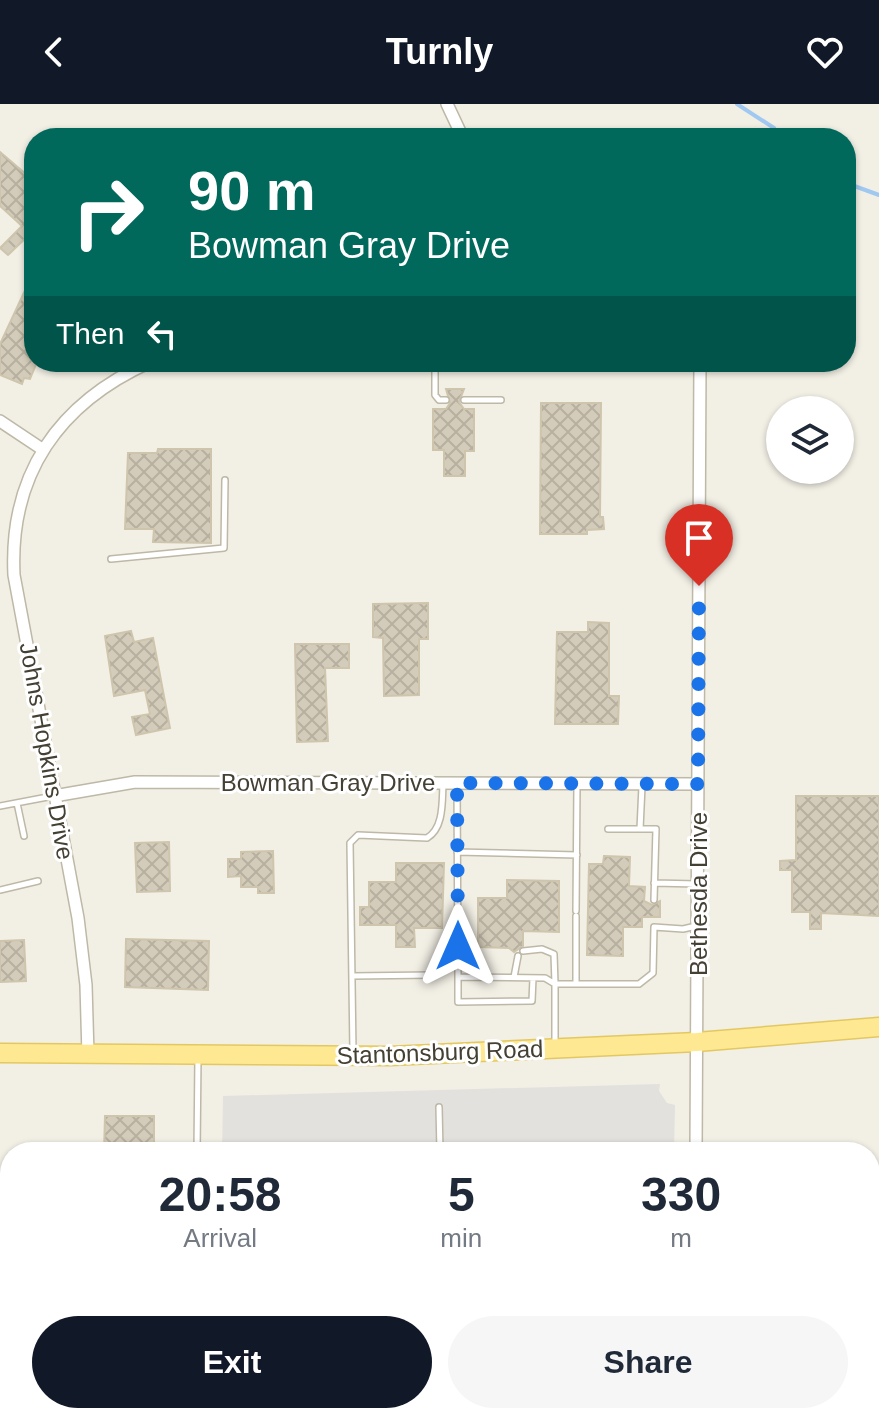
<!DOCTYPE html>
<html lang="en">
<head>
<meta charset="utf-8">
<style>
  :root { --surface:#fff; --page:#f6f6f7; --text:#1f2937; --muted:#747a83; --accent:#111827 }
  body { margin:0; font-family:Helvetica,sans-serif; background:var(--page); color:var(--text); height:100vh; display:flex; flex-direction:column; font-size:30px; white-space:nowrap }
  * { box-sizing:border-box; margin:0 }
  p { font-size:26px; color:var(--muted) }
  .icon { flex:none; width:44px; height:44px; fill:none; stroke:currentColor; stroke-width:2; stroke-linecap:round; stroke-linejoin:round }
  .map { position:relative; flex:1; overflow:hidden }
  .side { position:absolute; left:0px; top:1038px; width:880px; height:282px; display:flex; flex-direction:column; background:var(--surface); border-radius:32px 32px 0 0; box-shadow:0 2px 6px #0004 }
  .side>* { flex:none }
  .banner { position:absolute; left:24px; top:24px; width:832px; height:244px; border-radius:32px; box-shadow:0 2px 6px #0004; background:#00695c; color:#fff; overflow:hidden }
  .fabs { position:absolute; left:766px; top:292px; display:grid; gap:16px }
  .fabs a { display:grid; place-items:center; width:88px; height:88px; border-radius:50%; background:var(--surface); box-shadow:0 2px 6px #0004; font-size:40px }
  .pin { position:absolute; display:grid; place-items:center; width:68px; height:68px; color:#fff; margin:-82px -34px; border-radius:50% 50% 50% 0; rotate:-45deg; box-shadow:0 0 8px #0007 }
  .pin .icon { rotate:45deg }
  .me { position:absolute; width:88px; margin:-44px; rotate:0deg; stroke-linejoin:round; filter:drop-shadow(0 0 6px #0008) }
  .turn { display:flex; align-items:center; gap:28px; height:168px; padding:0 32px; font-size:36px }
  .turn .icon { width:104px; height:104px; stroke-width:2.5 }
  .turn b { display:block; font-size:56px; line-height:68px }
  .then { display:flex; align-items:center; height:76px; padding:0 32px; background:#0003; gap:16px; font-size:30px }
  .eta { display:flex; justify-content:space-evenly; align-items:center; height:136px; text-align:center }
  .eta b { font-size:48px; font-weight:700; line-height:56px }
  .action { display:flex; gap:16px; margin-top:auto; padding:16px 32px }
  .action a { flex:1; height:92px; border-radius:48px; background:var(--accent); color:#fff; font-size:32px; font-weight:700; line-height:92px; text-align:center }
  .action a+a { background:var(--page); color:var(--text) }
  header { display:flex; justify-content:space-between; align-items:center; height:104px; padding:0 32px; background:var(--accent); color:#fff; font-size:36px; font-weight:700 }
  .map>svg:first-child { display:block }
  .parking { fill:#e3e1dd }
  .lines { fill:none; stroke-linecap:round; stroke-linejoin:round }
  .stream { stroke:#a0c8f0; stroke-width:4 }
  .building { fill:url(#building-cross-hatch); stroke:#cfc5ad; stroke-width:2 }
  .lane-casing { stroke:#beb8a7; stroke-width:8 }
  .street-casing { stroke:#beb8a7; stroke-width:14 }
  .primary-casing { stroke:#e3c862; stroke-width:21 }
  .path { stroke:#bfb599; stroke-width:2; stroke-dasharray:4 4; stroke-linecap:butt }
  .lane { stroke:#fff; stroke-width:5 }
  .street { stroke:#fff; stroke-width:11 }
  .primary { stroke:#fee992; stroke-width:18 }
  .route { stroke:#1a73e8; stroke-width:14; stroke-dasharray:0 25.2 }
  .labels { text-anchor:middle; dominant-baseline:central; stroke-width:6; stroke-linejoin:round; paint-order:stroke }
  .street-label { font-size:24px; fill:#454034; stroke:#fff }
</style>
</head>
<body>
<header><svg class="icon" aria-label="back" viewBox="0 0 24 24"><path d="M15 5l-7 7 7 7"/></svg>Turnly<svg class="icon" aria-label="heart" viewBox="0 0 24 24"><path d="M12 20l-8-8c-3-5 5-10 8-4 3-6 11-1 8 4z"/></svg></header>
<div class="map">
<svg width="879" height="1319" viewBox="0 0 879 1319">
  <defs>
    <pattern id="building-cross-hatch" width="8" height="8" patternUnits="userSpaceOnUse" patternTransform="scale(2)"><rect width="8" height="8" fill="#d4ccba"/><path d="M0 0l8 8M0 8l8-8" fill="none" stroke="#b7b0a0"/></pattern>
  </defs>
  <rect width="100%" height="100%" fill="#f2efe5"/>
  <path class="parking" d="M660,980L659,987L667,999L675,1001L674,1048H222L223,992Z
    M217,1310H674V1319H216Z"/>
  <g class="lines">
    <path class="stream" d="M737,0L774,24L779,34
      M846,79L879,91"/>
  </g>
  <path class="building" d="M0,48L34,77V132L31,129L8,151L0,144L22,122L0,102Z
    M34,167V258H37L30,275L24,274L22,280L0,271V240Z
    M446,285H464L459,298L464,305H474V347H465V372H444V346H433V305H446L450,299Z
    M541,299H601L600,413H603L604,425L587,426V430H540Z
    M158,345H211V439L153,438L154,425H125L128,349H157Z
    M428,499V535H419V591L384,592L383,534L373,533V500Z
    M588,518L609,519V592H619L618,620H555L557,528H588Z
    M131,527L134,538L153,534L170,624L136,631L132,613L150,610L145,586L114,592L105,532Z
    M295,540H349V564H325L328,637L297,638Z
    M796,692H879V812L821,809V825H810V808H792V766H780V757L796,756Z
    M169,738L170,787L137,788L135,739Z
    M273,747L274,789H258V783H241V772L228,773V755H241V748Z
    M604,752L630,753L629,782L645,783L644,797L652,801L660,797V813H642V823H623V852L587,851L589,760H603Z
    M396,759H444L442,824H414L415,843H396V821H360V803H369V778H396Z
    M507,776L559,777V828L523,827V842L514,848L509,844L478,843V794H507Z
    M126,835L209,837L208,886L125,883Z
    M24,836L26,877L0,878V837Z
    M105,1012H154V1048H104Z"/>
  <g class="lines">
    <g class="lane-casing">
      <path id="lane" d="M435,258V291L439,296H446
        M464,296H501
        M111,455L224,444L225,376
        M457,679L458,873
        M17,699L24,732
        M0,702L53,692
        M608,725H656L654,796
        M640,725L642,682
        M457,748L577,751
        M654,779L697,780
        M0,786L38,777
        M576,807L577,680
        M523,847L542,845L554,850L555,880L545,874L458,873V898L532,897L533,874
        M352,872L433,871
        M514,873L518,852
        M576,880V812
        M555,942V880H639L653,869L654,823L683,825L696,822
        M353,948L350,739L358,731L427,734C444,724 442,698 443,680
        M439,1003L440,1048
        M197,1048L198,953
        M448,1310V1319
        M161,1319L175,1310"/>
    </g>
    <g class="street-casing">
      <path id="street" d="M447,0L463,34
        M0,317L42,345
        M54,692L135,678L698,680
        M88,951L86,881L78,814L14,471C9,370 59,299 150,258
        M696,1048L700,258
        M694,1319V1310"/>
    </g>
    <g class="primary-casing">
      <path id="primary" d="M0,949L390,952L697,938L879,923"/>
    </g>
    <path class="path" d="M870,1094L879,1090
      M870,1281L879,1280
      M802,1310L803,1319"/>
    <use href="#lane" class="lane"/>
    <use href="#street" class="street"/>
    <use href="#primary" class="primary"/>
  </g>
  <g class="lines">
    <path class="route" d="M458,842L457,679L698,680L699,482"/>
  </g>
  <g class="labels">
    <g class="street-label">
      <text transform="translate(47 647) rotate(80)">Johns Hopkins Drive</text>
      <text x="328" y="678">Bowman Gray Drive</text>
      <text transform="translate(698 790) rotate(-90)">Bethesda Drive</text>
      <text transform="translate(440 948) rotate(-2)">Stantonsburg Road</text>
    </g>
  </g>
</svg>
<div class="fabs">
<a><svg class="icon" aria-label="layers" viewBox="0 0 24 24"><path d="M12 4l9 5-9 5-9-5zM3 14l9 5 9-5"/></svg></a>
</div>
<div class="pin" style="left:699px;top:482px;background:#d93025"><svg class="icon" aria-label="arrive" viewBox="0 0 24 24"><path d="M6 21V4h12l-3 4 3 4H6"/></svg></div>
<svg class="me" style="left:458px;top:842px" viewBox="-20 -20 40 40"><path d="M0-17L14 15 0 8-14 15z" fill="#1a73e8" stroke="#fff" stroke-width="4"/></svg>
<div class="banner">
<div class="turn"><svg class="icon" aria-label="right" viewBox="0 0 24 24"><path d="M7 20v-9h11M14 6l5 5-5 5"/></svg><div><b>90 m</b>Bowman Gray Drive</div></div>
<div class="then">Then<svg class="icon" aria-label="left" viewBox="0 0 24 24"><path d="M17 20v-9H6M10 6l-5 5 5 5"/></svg></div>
</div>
<section class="side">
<div class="eta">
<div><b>20:58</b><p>Arrival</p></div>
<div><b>5</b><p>min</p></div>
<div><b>330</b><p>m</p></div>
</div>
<div class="action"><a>Exit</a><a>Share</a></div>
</section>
</div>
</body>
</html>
